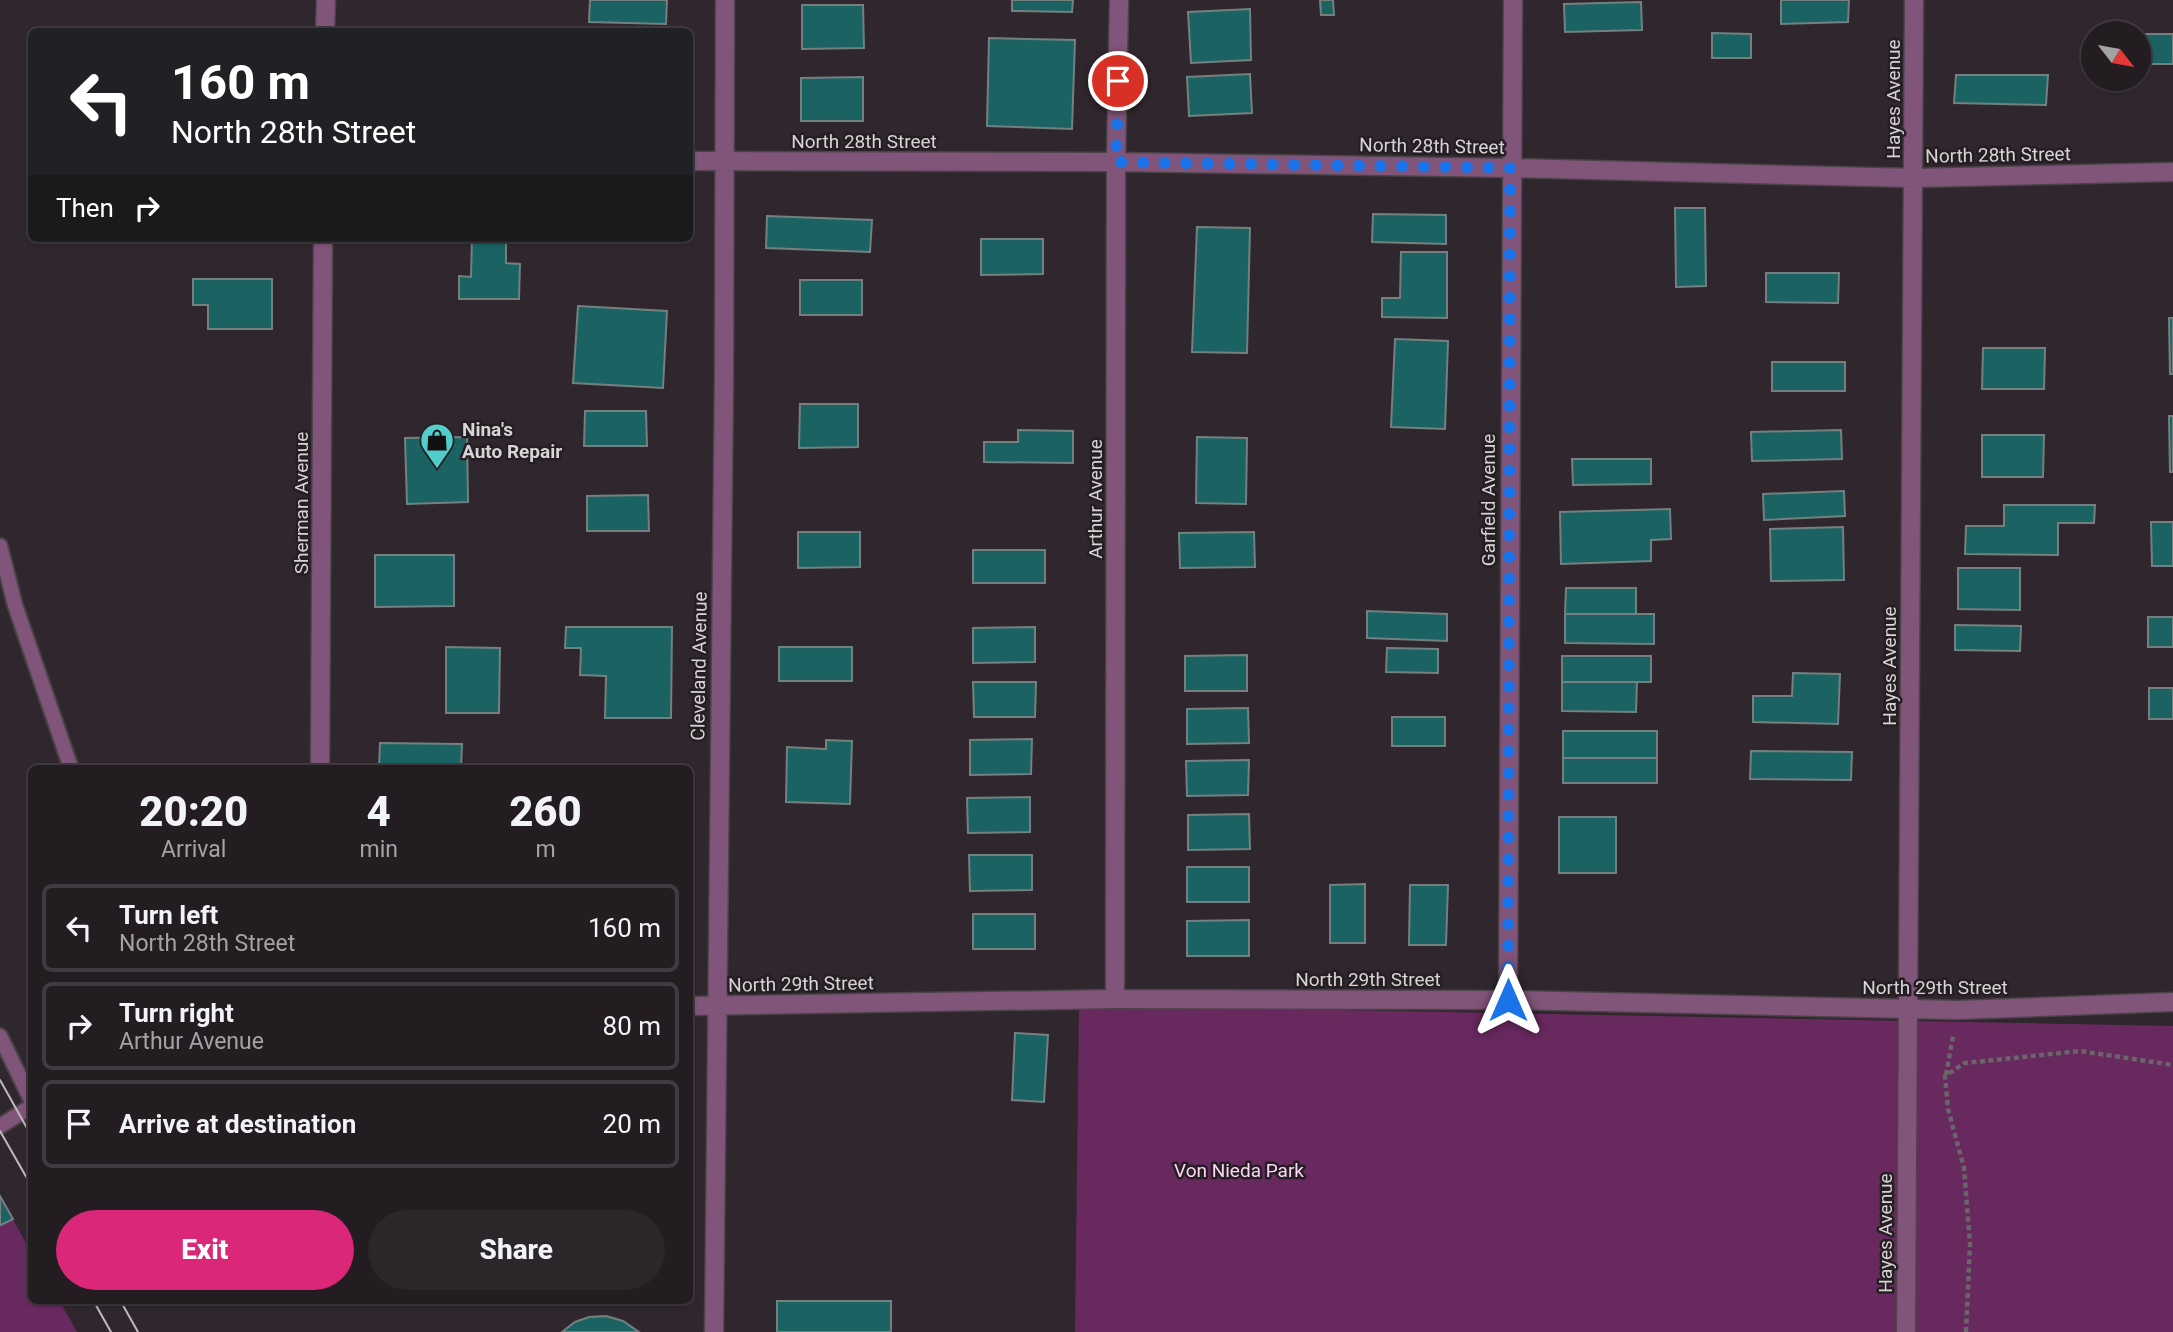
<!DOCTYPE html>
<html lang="en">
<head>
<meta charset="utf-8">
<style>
  :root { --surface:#231d22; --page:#2b262a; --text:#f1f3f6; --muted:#a3a2a5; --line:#403b40; --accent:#db2777 }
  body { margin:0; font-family:Roboto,sans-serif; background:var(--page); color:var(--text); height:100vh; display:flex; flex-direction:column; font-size:26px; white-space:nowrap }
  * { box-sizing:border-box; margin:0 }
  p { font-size:23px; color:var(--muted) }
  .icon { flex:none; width:38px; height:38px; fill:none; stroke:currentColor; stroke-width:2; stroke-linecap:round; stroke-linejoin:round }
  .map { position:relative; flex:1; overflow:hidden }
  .panel { position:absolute; left:28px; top:765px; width:665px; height:539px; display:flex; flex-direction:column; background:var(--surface); border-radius:10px; box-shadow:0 2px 5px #0004,0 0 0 2px var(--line) }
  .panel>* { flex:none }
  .hud { position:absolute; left:28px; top:28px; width:665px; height:214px; border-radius:10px; box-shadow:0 2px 5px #0004,0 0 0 2px var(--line); background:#202124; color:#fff; overflow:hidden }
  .needle { width:46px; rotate:121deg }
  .fabs { position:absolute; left:2081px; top:21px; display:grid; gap:14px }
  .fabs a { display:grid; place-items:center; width:70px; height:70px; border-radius:50%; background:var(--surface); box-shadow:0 2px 5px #0004,0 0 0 2px var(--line); font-size:35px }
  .pin { position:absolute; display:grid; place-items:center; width:60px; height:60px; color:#fff; margin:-30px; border:4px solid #fff; border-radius:50%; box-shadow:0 2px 7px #0007 }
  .me { position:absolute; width:77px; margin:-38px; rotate:0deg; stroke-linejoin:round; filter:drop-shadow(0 0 5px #0008) }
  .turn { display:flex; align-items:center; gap:24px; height:147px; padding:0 28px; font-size:32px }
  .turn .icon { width:91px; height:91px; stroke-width:2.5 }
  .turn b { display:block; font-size:49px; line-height:60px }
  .then { display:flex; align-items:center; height:66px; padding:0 28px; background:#0003; gap:14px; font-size:26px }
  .eta { display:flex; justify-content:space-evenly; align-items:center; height:119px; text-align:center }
  .eta b { font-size:42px; font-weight:800; line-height:49px }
  .button { display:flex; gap:14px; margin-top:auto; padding:14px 28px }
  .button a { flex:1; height:80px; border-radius:42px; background:var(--accent); color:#fff; font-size:28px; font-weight:800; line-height:80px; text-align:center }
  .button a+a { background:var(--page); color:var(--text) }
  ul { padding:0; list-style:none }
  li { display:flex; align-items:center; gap:21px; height:88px; margin:0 14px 10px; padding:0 14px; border:4px solid var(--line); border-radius:10px }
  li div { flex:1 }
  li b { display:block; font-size:26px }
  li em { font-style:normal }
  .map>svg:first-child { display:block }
  .green { fill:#68295f }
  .building { fill:#1a6362; stroke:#748080; stroke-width:2 }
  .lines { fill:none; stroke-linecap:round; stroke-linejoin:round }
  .service-casing { stroke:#4a4348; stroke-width:18 }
  .minor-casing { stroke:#4a4348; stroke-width:21 }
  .path { stroke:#6b6469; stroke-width:4.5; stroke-dasharray:5 3.5; stroke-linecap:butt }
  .service { stroke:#815479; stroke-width:14 }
  .minor { stroke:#815479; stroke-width:18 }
  .tram { stroke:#bfbabe; stroke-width:2 }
  .route { stroke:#1a73e8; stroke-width:12; stroke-dasharray:0 21.6 }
  .labels { text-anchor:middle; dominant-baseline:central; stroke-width:5; stroke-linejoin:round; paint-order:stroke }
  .street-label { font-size:19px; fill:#d8d3d7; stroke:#251e23 }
  .poi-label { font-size:19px; font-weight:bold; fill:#d8d3d7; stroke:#251e23; text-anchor:start }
  .park-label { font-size:19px; fill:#fcd5f4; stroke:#251e23 }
</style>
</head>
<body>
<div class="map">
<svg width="2173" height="1332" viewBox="0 0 2173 1332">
  <rect width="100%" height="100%" fill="#2f272d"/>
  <path class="green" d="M1079,1005L2173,1026V1332H1075Z
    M0,1196L31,1252L32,1300H59L77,1332H0Z"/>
  <path class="building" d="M590,0H667L666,24L589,22Z
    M1012,0H1073L1072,12L1012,11Z
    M1320,0H1333L1334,15H1321Z
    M1781,0H1849L1848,22L1781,24Z
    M1641,2L1642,30L1565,32L1564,4Z
    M802,5H863L864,48L802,49Z
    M1250,9L1251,60L1191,63L1188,12Z
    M1712,33L1751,34V58H1712Z
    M2138,34H2173V64H2138Z
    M989,38L1075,40L1072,129L987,126Z
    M1250,74L1252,113L1189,116L1187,77Z
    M1956,75H2048L2046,105L1954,103Z
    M863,77V121H801V78Z
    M1675,208H1705L1706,286L1676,287Z
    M1373,214L1446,215V244L1372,242Z
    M767,216L872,220L870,252L766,248Z
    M1197,227L1250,228L1247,353L1192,352Z
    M472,238H506V263L520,264L519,299H459V276L471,277Z
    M981,239H1043V274L981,275Z
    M1401,252H1447V318L1382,317V298H1400Z
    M1766,273H1839L1838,303L1766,302Z
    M193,279H272V329H208V305H193Z
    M800,280H862V315H800Z
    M578,306L667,311L663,388L573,383Z
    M2169,318H2173V374H2170Z
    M1395,339L1448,341L1445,429L1391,427Z
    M1983,348H2045L2044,389H1982Z
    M1772,362H1845V391H1772Z
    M800,404H858V447L799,448Z
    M585,411H646L647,446H584Z
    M2169,416H2173V472H2170Z
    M1018,430L1073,431V463L984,462V442H1018Z
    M1841,430L1842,459L1752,461L1751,432Z
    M1982,435H2044L2043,477H1982Z
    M467,437L468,502L407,504L405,438Z
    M1197,437L1247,438L1246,504L1196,503Z
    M1572,459H1651V484L1573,485Z
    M1844,491L1845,516L1764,520L1763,494Z
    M648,495L649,531H587V496Z
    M2004,505H2095L2094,523H2058V555L1965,554L1966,526H2004Z
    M1670,509L1671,539L1651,540V561L1561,564L1560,512Z
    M2151,522H2173V566H2152Z
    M1843,527L1844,580L1771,581L1770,529Z
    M798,532H860V567L798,568Z
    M1254,532L1255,567L1180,568L1179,533Z
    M973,550H1045V583H973Z
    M375,555H454V606L375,607Z
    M1958,568H2020V610L1958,609Z
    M1566,588H1636V614H1565Z
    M1367,611L1447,614V641L1367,638Z
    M1565,614H1654V644L1565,643Z
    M2148,617H2173V647H2148Z
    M1955,625L2021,626L2020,651L1955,650Z
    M566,627H672L671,718H605L606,676L580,675L581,648H565Z
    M1035,627V662L973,663V628Z
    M446,647L500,648L499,713H446Z
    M779,647H852V681H779Z
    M1387,648L1438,649V673L1386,672Z
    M1247,655V691H1185V656Z
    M1562,656H1651V682H1562Z
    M1793,673L1840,674L1838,724L1753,722V696H1792Z
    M973,682H1036L1035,717H974Z
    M1562,682H1637L1636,712L1562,711Z
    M2149,688H2173V719H2149Z
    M1248,708L1249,743L1187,744V709Z
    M1392,717H1445V746H1392Z
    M1563,731H1657V758H1563Z
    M1032,739L1031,774L970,775V740Z
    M826,740L852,741L850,804L786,802L787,747L826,749Z
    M380,743L462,744L461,768H379Z
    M1751,751L1852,752L1851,780L1750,779Z
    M1563,758H1657V783H1563Z
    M1249,760L1248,795L1187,796L1186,761Z
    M1030,797V832L968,833L967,798Z
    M1249,814L1250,849L1188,850V815Z
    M1559,817H1616V873H1559Z
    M969,855H1032V890L970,891Z
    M1187,867H1249V902H1187Z
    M1365,884V943H1330V885Z
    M1410,885H1448L1446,945H1409Z
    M973,914H1035V949H973Z
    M1249,920V956H1187V921Z
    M1015,1033L1048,1035L1044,1102L1012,1100Z
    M0,1196L13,1219L1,1225L0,1224Z
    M777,1301H891V1332H777Z
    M606,1316L623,1321L639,1332H562L575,1322L589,1317Z"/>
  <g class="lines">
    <g class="service-casing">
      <path id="service" d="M0,546L15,605L71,768
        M0,1036L32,1102
        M0,1126L32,1106"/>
    </g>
    <g class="minor-casing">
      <path id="minor" d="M325,32L326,0
        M690,161L1116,162L1510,168L1914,178L2173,172
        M320,768L323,238
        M1115,999L1116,162L1119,0
        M1508,1000L1513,0
        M690,1006L1115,999L1508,1000L1958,1010L2173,1002
        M714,1332L724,378L725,0
        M1906,1332L1914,0"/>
    </g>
    <path class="path" d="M1946,1075L1953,1036
      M1966,1332L1970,1244L1964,1168L1948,1109L1945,1076L1965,1063L2080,1051L2173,1065"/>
    <use href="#service" class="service"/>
    <use href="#minor" class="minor"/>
    <path class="tram" d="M0,1080L32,1137
      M0,1131L32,1187
      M93,1300L111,1332
      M120,1300L138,1332"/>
  </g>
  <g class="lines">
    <path class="route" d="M1118,81L1116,162L1510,168L1508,1000"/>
  </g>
  <defs>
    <g id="shop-pin" transform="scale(1.75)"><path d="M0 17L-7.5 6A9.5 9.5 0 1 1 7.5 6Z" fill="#53cdcb" stroke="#251e23"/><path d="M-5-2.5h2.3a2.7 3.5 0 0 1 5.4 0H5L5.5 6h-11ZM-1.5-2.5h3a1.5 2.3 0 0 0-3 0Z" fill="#111"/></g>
  </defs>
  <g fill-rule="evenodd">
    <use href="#shop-pin" x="437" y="440"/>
  </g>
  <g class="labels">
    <g class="street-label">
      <text transform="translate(1893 99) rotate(-90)">Hayes Avenue</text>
      <text x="864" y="141">North 28th Street</text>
      <text transform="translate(1432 146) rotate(1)">North 28th Street</text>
      <text transform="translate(1998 155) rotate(-1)">North 28th Street</text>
      <text transform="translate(1095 499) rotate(-90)">Arthur Avenue</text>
      <text transform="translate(1488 500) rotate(-90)">Garfield Avenue</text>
      <text transform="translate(301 503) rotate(-90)">Sherman Avenue</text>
      <text transform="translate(699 666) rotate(-89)">Cleveland Avenue</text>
      <text transform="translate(1889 666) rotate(-90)">Hayes Avenue</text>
      <text x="1368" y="979">North 29th Street</text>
      <text transform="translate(801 984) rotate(-1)">North 29th Street</text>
      <text x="1935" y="987">North 29th Street</text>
      <text transform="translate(1885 1233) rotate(-90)">Hayes Avenue</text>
    </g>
    <g class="poi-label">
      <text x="462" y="429">Nina's<tspan x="462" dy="22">Auto Repair</tspan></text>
    </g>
    <g class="park-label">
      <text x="1239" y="1170">Von Nieda Park</text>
    </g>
  </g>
</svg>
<div class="fabs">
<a><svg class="needle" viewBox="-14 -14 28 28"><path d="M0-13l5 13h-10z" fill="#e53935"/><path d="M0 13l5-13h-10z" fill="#a3a2a5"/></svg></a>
</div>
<div class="pin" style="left:1118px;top:81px;background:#d93025"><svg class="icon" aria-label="arrive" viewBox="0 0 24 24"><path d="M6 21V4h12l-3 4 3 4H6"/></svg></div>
<svg class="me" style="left:1508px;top:1000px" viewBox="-20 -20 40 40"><path d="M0-17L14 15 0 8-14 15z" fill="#1a73e8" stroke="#fff" stroke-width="4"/></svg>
<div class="hud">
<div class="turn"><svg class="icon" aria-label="left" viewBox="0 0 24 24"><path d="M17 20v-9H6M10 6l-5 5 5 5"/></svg><div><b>160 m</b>North 28th Street</div></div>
<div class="then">Then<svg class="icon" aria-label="right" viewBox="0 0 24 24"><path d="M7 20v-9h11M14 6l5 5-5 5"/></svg></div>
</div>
<section class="panel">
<div class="eta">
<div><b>20:20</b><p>Arrival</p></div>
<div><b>4</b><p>min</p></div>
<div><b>260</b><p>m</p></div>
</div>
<ul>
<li><svg class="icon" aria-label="left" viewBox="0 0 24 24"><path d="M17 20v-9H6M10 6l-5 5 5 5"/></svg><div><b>Turn left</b><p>North 28th Street</p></div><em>160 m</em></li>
<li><svg class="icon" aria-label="right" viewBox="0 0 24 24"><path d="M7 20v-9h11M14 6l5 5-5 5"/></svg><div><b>Turn right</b><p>Arthur Avenue</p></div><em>80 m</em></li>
<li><svg class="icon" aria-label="arrive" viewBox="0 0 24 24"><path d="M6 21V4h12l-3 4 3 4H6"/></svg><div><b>Arrive at destination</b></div><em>20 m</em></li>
</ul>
<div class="button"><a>Exit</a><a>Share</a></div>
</section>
</div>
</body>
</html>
